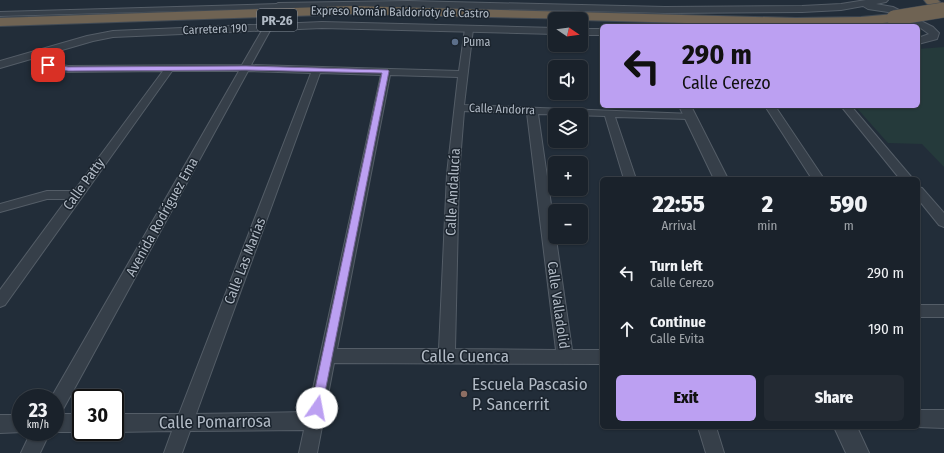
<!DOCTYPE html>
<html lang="en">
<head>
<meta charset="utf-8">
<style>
  :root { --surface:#1a222b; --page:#232a33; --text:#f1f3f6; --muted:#9fa4a9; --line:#383f47; --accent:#bca0f2 }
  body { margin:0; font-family:"Fira Sans Condensed",sans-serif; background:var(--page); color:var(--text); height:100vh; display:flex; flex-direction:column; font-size:15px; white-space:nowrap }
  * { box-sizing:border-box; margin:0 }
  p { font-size:13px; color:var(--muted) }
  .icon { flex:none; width:22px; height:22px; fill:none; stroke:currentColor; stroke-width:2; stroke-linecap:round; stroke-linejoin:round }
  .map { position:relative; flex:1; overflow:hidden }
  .details { position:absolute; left:600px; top:177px; width:320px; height:252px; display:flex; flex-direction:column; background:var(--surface); border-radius:6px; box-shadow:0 1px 3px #0004,0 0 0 1px var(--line) }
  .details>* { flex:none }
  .top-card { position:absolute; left:600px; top:24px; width:320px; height:84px; border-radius:6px; box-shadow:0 1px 3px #0004,0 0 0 1px var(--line); background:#bca0f2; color:#111; overflow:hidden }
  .needle { width:26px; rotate:103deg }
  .controls { position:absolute; left:548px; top:12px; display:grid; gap:8px }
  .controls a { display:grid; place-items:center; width:40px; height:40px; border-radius:6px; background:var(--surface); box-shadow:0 1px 3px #0004,0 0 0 1px var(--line); font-size:20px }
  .speed { position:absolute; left:12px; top:389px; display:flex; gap:8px; font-size:20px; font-weight:700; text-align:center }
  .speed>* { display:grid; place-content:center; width:52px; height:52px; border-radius:50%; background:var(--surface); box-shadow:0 1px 3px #0004,0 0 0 1px var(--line); line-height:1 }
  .speed small { font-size:10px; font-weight:400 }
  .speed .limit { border:2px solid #111; border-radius:6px; background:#fff; color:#111 }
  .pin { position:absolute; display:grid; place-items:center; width:34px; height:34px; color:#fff; margin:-17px; border-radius:8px; box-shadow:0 2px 6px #0006 }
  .me { position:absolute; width:44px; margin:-22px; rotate:12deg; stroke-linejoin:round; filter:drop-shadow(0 0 3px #0008) }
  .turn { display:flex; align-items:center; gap:14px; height:84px; padding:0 16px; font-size:18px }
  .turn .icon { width:52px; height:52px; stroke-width:2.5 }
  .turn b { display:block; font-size:28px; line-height:34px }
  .eta { display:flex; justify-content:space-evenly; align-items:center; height:68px; text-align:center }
  .eta b { font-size:24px; font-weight:800; line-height:28px }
  .primary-button { display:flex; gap:8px; margin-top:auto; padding:8px 16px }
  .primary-button a { flex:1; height:46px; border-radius:6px; background:var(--accent); color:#111; font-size:16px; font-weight:800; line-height:46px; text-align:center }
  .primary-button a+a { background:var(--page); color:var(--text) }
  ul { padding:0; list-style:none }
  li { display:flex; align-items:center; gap:12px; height:56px; padding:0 16px }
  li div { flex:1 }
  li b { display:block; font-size:15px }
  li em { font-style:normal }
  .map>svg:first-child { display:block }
  .green { fill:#253a3b }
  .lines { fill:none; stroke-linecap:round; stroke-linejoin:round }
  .minor-casing { stroke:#545d67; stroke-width:2 }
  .tertiary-casing { stroke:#545d67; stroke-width:2 }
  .motorway-casing { stroke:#414a54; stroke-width:2 }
  .minor { fill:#363f49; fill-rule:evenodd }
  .tertiary { fill:#363f49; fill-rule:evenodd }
  .motorway { fill:#6f6353; fill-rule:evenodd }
  .motorway-bridge-casing { stroke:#414a54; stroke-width:16; stroke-linecap:butt }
  .motorway-bridge { stroke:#6f6353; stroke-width:15 }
  .route { fill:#bca0f2; stroke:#7a689d }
  .service-dot { fill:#5c6f8a; stroke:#1b242e; stroke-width:1.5 }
  .education-dot { fill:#8d6e63; stroke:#1b242e; stroke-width:1.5 }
  .labels { text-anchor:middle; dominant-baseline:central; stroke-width:3; stroke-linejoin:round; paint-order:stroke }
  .far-street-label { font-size:12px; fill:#b1bac5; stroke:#1b242e }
  .far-poi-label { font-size:12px; fill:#b1bac5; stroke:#1b242e; text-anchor:start }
  .shield { fill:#1b242e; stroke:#848d98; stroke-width:1 }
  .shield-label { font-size:13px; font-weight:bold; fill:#b1bac5 }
  .street-label { font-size:14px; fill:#b1bac5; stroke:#1b242e }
  .near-street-label { font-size:17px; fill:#b1bac5; stroke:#1b242e }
  .near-poi-label { font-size:17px; fill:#b1bac5; stroke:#1b242e; text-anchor:start }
</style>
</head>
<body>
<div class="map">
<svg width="944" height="453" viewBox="0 0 944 453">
  <rect width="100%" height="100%" fill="#222d39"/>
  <path class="green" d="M944,47V167L922,144L888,143L855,106H918V49Z"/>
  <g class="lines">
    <g class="minor-casing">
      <path id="minor" d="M278,4H281V8L0,16V12Z
        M268,24L272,27L251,65L459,71L465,29L469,26L473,29L464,105L693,114L694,116L693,118L689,119L615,117L636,179H624L605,116L538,114L572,350H602V364L334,363L317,453H299L304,430L190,431L182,453H164L172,431L115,432V414H179L311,73L248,71L61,413L58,414H81V432H55V398H51L239,71H172L5,305L0,307V290L67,199H47L0,212V204L47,191H74L163,71L68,72L45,67L33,54L37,51L40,52L51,63L68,66L242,65L264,27ZM320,73L381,75L308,412L196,414ZM390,75L458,77L447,174L439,349H337ZM464,111L527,113L556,350L455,349L459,174Z
        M765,106H775L824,179H812Z
        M841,106H851L913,179H900Z
        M918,187L922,188L944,213V227L939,225L918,199Z
        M918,305H944V317H918Z
        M918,410H944V428L917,427H918Z
        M0,415H21V432H23L0,433Z
        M698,427H716L724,453H706Z
        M31,432H50L40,453H21Z"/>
    </g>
    <g class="tertiary-casing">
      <path id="tertiary" d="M866,0H888L886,2L876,4L893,7L933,27L939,33L937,39L918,44V38L929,34L918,26L888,12L868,9L863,6L841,10L802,12L665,13L408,7L278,9L273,6L278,3L408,1L665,7L802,6L841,4Z
        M322,22L555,28V34L322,28L113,37L93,41L0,68V61L87,36L113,31Z
        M581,29H602V35H581Z
        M679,106H691L728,179H714Z
        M834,427H857L869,453H846Z"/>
    </g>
    <g class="motorway-casing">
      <path id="motorway" d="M924,0H938L941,3L939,6C932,8 928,6 924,0Z
        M352,6L796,18L861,17L894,14L899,15L901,18L899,21L894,22L861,25L789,26L581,20V19L352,14L0,26V18Z"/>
    </g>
    <use href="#minor" class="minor"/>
    <use href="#tertiary" class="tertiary"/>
    <use href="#motorway" class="motorway"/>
    <g class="motorway-bridge-casing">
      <path id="motorway-bridge" d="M894,18L944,10"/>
    </g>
    <use href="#motorway-bridge" class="motorway-bridge"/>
  </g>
  <path class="route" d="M46,63L68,67L246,66L388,70L389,71L321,412L317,414L313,412L311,408L382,73L246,70L68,71L46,66Z"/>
  <circle class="service-dot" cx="455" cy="42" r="4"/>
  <circle class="education-dot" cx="464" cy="394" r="4"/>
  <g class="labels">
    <g class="far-street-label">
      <text transform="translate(400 12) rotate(1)">Expreso Román Baldorioty de Castro</text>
      <text transform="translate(215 29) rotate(-2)">Carretera 190</text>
      <text transform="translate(502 109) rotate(2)">Calle Andorra</text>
    </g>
    <g class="far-poi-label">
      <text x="463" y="42">Puma</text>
    </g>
    <rect class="shield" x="257" y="9" width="40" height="22" rx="3"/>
    <g class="shield-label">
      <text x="277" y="20">PR-26</text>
    </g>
    <g class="street-label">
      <text transform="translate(84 184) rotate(-54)">Calle Patty</text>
      <text transform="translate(453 192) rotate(-87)">Calle Andalucía</text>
      <text transform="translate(162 217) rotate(-61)">Avenida Rodríguez Ema</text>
      <text transform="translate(245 261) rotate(-69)">Calle Las Marías</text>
      <text transform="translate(558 305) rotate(82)">Calle Valladolid</text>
    </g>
    <g class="near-street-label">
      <text x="465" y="356">Calle Cuenca</text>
      <text transform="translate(215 422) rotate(-1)">Calle Pomarrosa</text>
    </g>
    <g class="near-poi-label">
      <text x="472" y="384">Escuela Pascasio<tspan x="472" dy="20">P. Sancerrit</tspan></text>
    </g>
  </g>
</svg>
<div class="controls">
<a><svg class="needle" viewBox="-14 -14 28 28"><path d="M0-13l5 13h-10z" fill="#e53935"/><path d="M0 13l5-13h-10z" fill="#9fa4a9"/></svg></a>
<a><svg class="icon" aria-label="sound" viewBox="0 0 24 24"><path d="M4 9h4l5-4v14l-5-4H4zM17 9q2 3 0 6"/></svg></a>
<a><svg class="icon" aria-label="layers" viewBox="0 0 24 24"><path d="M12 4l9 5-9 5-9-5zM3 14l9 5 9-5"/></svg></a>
<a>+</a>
<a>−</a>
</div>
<div class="speed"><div>23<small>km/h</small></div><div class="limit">30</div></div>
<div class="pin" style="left:48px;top:65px;background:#d93025"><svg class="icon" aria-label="arrive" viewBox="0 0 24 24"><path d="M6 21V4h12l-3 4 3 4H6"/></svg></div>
<svg class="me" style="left:317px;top:408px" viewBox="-20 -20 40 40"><circle r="19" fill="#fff"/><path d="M0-13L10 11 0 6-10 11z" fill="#bca0f2"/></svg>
<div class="top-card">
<div class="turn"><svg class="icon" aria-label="left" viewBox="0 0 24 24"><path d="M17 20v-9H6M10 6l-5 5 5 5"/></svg><div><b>290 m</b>Calle Cerezo</div></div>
</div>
<section class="details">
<div class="eta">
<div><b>22:55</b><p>Arrival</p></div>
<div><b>2</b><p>min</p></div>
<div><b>590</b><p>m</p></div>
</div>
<ul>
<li><svg class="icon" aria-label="left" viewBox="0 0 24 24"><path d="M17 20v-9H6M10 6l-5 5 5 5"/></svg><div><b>Turn left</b><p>Calle Cerezo</p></div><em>290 m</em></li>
<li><svg class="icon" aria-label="ahead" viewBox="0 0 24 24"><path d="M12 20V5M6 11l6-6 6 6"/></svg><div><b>Continue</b><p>Calle Evita</p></div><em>190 m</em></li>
</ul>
<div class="primary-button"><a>Exit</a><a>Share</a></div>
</section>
</div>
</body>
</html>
